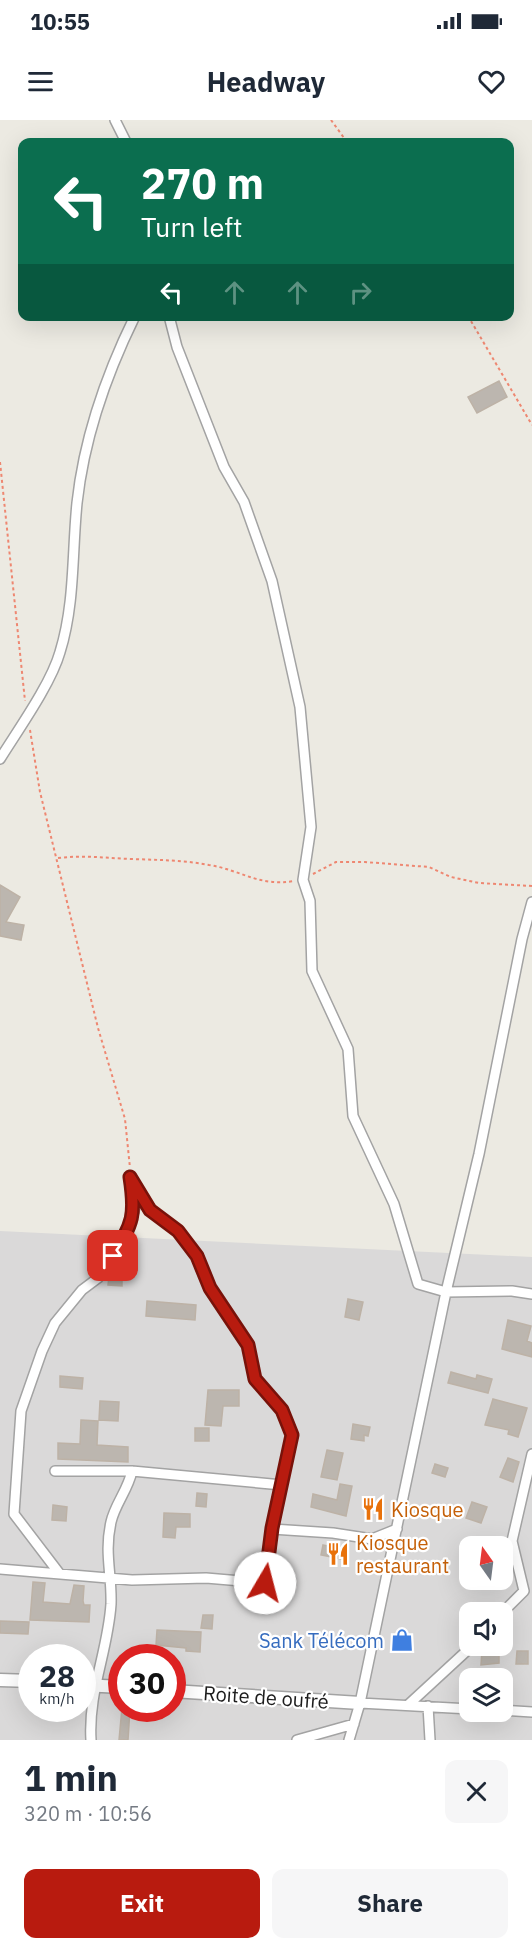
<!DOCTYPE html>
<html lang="en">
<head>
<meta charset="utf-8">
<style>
  :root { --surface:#fff; --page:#f6f6f7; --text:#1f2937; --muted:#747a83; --accent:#b81b0f }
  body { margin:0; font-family:"IBM Plex Sans",sans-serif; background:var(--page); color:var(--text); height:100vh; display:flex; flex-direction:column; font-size:22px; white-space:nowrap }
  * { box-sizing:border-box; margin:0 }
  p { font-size:20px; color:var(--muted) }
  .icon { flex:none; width:33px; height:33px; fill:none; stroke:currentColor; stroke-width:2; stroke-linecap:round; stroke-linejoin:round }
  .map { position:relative; height:1620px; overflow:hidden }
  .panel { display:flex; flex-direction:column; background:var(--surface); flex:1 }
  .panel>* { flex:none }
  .hud { position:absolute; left:18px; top:18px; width:496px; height:183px; border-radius:12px; box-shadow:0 6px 24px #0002; background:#0b6e4f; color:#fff; overflow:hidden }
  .needle { width:39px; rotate:346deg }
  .buttons { position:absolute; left:459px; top:1416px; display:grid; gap:12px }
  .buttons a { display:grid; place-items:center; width:54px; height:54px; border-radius:12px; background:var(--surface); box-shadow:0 6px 24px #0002; font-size:30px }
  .speed { position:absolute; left:18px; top:1524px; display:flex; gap:12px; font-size:30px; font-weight:700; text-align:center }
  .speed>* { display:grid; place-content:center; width:78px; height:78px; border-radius:50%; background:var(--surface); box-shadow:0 6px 24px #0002; line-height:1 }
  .speed small { font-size:15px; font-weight:400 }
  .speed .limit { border:9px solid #d22; background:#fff; color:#111 }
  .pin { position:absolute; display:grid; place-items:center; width:51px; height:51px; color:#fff; margin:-26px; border-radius:12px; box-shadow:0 3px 9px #0006 }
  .me { position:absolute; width:66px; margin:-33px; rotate:8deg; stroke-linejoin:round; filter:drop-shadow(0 0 4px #0008) }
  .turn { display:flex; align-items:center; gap:21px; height:126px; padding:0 24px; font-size:27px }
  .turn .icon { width:78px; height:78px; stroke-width:2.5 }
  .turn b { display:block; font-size:42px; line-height:51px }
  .lanes { display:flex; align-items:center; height:57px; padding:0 24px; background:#0003; justify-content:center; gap:30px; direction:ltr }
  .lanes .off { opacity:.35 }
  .round { display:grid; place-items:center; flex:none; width:63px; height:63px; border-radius:12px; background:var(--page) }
  .overview { display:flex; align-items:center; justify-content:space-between; height:102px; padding:0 24px }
  h1 { font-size:36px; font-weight:800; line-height:45px }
  .button { display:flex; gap:12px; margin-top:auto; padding:12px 24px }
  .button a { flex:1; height:69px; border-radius:12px; background:var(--accent); color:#fff; font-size:24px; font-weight:800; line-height:69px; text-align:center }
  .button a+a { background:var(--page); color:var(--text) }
  .status { display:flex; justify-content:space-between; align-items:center; height:42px; padding:0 30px; background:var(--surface); direction:ltr }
  .status svg { height:16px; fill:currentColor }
  header { display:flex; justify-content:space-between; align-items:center; height:78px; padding:0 24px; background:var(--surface); font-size:27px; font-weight:800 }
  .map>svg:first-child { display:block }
  .residential { fill:#dad9d9; fill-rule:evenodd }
  .building { fill:#bcb6af; stroke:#bdb2a6; stroke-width:1.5 }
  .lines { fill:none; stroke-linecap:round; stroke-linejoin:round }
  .minor-casing { stroke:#a3a3a3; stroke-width:12 }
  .tertiary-casing { stroke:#a3a3a3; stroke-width:15 }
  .path { stroke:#ee8771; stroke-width:2; stroke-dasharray:3 3; stroke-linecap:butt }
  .minor { stroke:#fff; stroke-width:9 }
  .tertiary { stroke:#fff; stroke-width:12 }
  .route-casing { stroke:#78120a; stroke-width:15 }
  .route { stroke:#b81b0f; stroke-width:10 }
  .labels { text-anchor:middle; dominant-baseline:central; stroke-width:4.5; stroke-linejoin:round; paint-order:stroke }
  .food-label { font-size:20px; fill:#c56008; stroke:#fff; text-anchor:start }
  .shop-label { font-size:20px; fill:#366cbe; stroke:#fff; text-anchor:end }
  .street-label { font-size:20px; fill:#1c1c1c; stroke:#fff }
</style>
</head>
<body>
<div class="status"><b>10:55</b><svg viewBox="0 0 49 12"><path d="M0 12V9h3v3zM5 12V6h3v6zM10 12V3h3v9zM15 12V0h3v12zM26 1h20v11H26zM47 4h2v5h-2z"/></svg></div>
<header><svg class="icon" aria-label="menu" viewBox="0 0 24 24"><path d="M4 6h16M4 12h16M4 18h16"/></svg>Headway<svg class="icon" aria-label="heart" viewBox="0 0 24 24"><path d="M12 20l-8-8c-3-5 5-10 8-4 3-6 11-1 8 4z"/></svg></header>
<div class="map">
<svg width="532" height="1620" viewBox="0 0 532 1620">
  <rect width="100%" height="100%" fill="#eceae2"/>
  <path class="residential" d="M0,1111L532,1137V1620H0ZM470,1426H502V1460H470ZM470,1492H502V1526H470ZM32,1538H82V1588H32ZM122,1538H172V1588H122ZM470,1558H502V1592H470Z"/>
  <path class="building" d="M499,261L507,277L477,293L468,277Z
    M0,765L20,777L6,802L24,805L21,820L0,816Z
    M109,1156L122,1158V1166L108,1165Z
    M348,1179L363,1182L359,1200L345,1197Z
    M147,1181L196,1185L195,1200L146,1196Z
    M508,1200L531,1206L527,1221L532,1223V1237L502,1229Z
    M451,1252L476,1259L477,1255L492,1259L488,1273L448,1263Z
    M60,1256L83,1258L82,1269L60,1267Z
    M208,1270H239V1286H223L221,1306L205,1305Z
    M493,1279L527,1288L518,1317L508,1314L509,1310L485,1305Z
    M100,1281L119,1282L118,1301L99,1300Z
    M81,1300L98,1301L97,1325L128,1327V1342L58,1339V1323L80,1324Z
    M353,1304L370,1307L368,1316L364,1315V1321L351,1319Z
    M195,1308H209V1321H195Z
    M327,1330L343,1333L337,1360L321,1357Z
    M508,1338L519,1342L513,1362L500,1357Z
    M435,1344L448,1348L445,1357L432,1353Z
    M340,1364L352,1366L346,1396L311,1387L313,1374L337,1380Z
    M197,1373L207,1374L206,1387L196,1386Z
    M472,1382L487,1387L481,1403L466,1398Z
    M53,1385L67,1387L66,1401L52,1400Z
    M164,1393L190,1394V1407H176L175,1418L163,1417Z
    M323,1425L344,1429L342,1439L321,1435Z
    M33,1462L45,1463L43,1482L70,1484L74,1465L84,1466L83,1481L84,1485H90L89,1502L30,1500Z
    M203,1495H213L212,1509L201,1508Z
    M0,1501L29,1502L28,1514L0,1513Z
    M157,1510L201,1512L200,1532L186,1531V1528L156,1525Z
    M482,1530L499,1531V1543L481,1545Z
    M517,1531H528V1544H516Z
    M122,1588H130L128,1620H119Z"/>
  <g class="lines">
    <g class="minor-casing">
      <path id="minor" d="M115,0L126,22
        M169,196L177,227L224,347L244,382L272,461L300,587L311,707L303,760L310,781L312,851L348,929L353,996L394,1084L418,1164L446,1172L512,1171L532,1174
        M0,639C18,610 51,564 60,532C75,484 72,432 77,383C84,319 107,253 135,196
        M133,1062L149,1090L179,1111L197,1136L210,1168L248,1225L255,1259L282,1290L292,1315L272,1409
        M55,1351H132L282,1365
        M0,1449L132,1460L206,1458L265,1463L272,1409L333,1413L372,1419L397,1409
        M59,1453L14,1394L21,1291L42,1231L55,1203L82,1170L98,1158L129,1108L135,1087L130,1057
        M502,1493L524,1471L512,1421L532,1334
        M360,1583L470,1589
        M408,1585L472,1526
        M428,1586L430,1620
        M502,1590L532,1592
        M91,1620C88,1572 108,1531 111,1484C112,1454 104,1433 111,1402C115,1384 128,1370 132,1351
        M297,1620L354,1604
        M349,1620L360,1583L446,1172L479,1034L522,819L532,782"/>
    </g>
    <g class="tertiary-casing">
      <path id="tertiary" d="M0,1560L32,1561
        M82,1565L122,1567
        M172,1571L360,1583"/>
    </g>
    <path class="path" d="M331,0L347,22
      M468,196L532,305
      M0,342L25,581
      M30,610L40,672L98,908L125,999L130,1048
      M58,738C83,735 106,738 131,739C158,740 183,740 209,745C241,750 259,767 294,761
      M313,754L336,742H365L429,747L451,757L479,763L532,766"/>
    <use href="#minor" class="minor"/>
    <use href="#tertiary" class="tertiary"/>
  </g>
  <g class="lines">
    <g class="route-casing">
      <path id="route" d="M113,1136C133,1102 136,1096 130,1057L150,1090L178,1111L197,1136L210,1168L248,1225L255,1259L282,1290L292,1315L272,1408L265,1463"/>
    </g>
    <use href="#route" class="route"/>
  </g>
  <defs>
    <g id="restaurant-bare" transform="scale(1.8)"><path d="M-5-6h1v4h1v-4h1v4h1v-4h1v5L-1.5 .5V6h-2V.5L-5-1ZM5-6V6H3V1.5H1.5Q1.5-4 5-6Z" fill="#e8710a" stroke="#fff" stroke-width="2.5" paint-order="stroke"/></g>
    <g id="shop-bare" transform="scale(1.8)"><path d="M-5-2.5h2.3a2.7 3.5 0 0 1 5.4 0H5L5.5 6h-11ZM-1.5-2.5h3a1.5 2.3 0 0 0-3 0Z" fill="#3f7fe0" stroke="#fff" stroke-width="2.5" paint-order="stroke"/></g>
  </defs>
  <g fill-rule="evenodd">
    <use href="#restaurant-bare" x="373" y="1389"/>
    <use href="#restaurant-bare" x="338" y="1434"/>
    <use href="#shop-bare" x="402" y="1520"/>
  </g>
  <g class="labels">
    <g class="food-label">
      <text x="391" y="1389">Kiosque</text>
      <text x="356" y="1422">Kiosque<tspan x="356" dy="23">restaurant</tspan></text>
    </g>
    <g class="shop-label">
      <text x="384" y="1520">Sank Télécom</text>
    </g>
    <g class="street-label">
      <text transform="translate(266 1577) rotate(4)">Roite de oufré</text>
    </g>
  </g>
</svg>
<div class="buttons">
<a><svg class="needle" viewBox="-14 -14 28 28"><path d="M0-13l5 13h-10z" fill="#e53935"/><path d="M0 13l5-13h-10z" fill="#747a83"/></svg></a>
<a><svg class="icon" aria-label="sound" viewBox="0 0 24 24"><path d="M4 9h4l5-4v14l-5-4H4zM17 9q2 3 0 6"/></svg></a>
<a><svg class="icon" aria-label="layers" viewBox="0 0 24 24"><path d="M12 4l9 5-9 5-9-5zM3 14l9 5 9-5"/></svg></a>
</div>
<div class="speed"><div>28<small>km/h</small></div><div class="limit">30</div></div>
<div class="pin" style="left:113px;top:1136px;background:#d93025"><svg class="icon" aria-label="arrive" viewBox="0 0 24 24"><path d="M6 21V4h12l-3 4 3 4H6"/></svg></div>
<svg class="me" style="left:265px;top:1463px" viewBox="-20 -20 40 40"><circle r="19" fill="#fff"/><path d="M0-13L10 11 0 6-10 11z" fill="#b81b0f"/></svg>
<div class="hud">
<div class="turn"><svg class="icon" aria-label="left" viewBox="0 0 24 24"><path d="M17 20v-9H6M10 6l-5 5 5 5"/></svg><div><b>270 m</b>Turn left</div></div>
<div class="lanes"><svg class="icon" aria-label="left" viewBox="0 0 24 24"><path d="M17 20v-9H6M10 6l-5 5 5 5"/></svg><svg class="icon off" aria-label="ahead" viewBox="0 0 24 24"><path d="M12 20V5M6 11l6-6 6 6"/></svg><svg class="icon off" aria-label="ahead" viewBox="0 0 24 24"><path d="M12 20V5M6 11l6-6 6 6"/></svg><svg class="icon off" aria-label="right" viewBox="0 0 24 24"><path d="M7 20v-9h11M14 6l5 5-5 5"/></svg></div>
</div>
</div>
<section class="panel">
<div class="overview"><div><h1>1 min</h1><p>320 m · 10:56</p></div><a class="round"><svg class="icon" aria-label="close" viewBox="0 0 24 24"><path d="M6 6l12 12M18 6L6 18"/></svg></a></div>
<div class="button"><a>Exit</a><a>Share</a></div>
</section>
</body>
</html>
